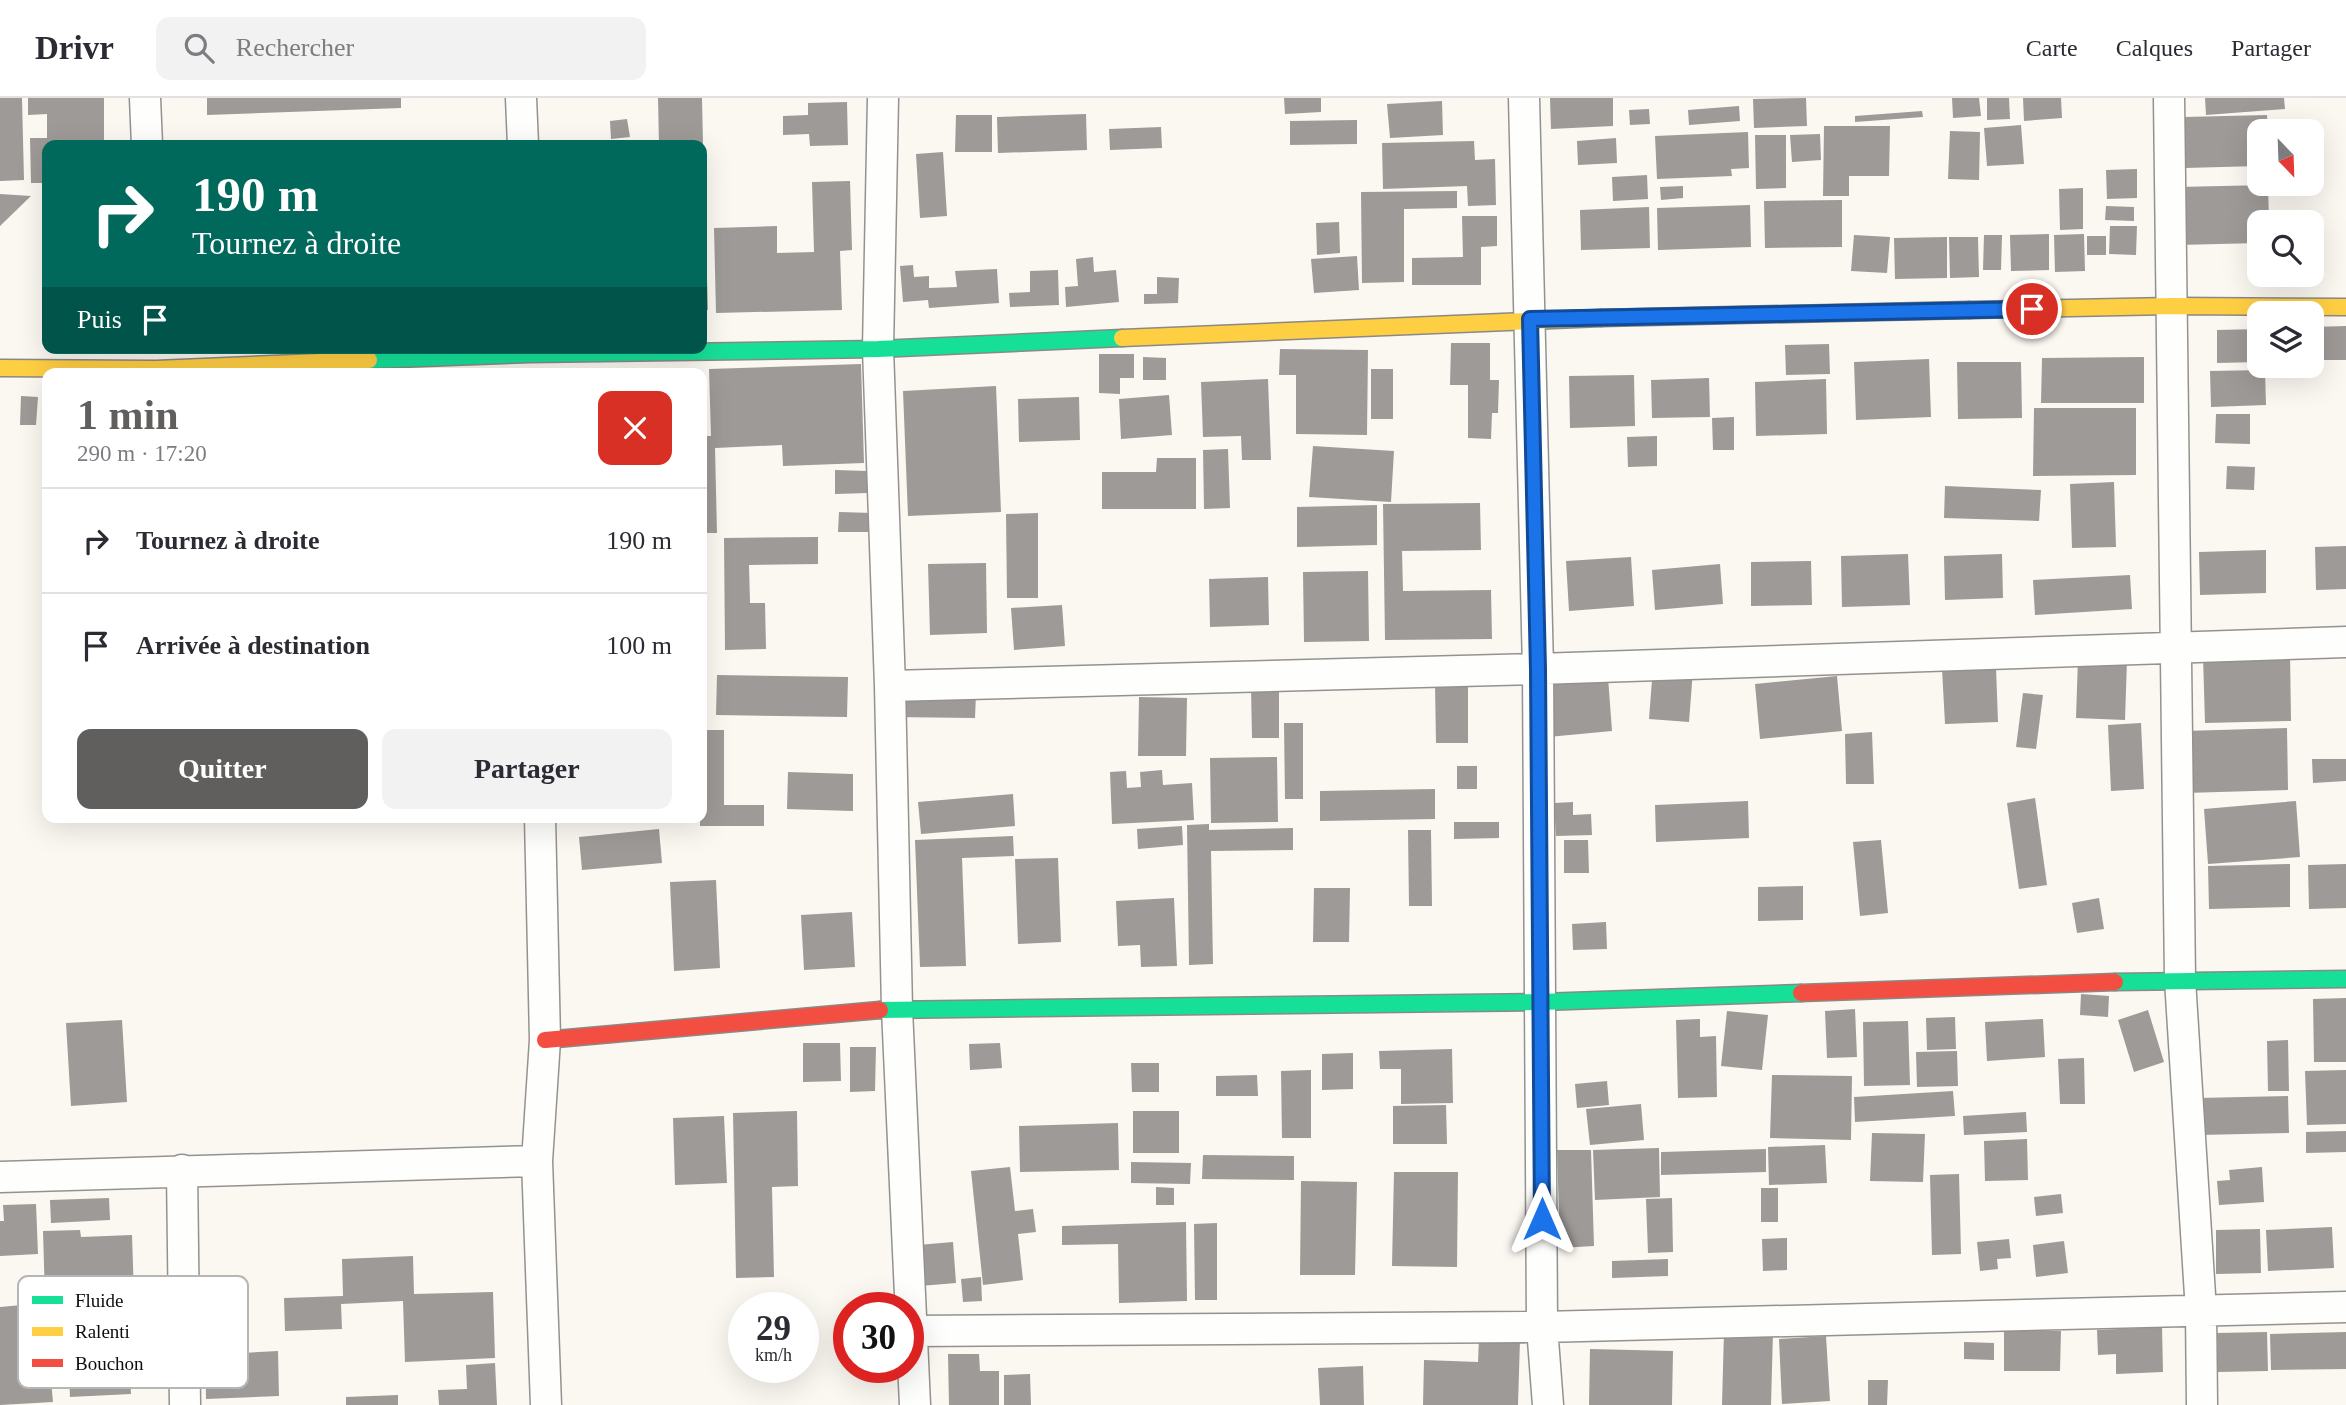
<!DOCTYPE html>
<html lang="fr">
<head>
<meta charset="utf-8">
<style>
  :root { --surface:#fff; --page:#f2f2f3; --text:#2b2b33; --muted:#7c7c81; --line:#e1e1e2; --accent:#605f5d }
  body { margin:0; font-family:"Times New Roman",serif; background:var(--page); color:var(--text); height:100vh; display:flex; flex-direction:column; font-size:26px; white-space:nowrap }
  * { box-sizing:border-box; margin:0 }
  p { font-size:23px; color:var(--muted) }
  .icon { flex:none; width:38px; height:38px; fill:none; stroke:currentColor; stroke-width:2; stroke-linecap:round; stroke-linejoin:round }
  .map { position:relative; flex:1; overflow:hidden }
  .sheet { position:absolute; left:42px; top:270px; width:665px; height:455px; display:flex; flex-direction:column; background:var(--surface); border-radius:14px; box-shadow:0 7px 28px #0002 }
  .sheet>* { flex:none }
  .guide { position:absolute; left:42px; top:42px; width:665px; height:214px; border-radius:14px; box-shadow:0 7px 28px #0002; background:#00695c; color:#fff; overflow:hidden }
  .needle { width:46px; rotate:157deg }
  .tools { position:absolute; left:2247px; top:21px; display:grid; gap:14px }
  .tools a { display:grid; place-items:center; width:77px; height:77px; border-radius:14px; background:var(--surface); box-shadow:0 7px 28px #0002; font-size:35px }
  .speed { position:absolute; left:728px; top:1194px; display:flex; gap:14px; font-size:35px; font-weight:700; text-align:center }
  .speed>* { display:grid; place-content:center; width:91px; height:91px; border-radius:50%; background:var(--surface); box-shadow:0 7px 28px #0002; line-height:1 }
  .speed small { font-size:18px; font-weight:400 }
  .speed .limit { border:10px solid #d22; background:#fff; color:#111 }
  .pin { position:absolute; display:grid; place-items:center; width:60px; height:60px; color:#fff; margin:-30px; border:4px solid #fff; border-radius:50%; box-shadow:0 2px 7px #0007 }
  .me { position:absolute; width:77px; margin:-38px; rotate:0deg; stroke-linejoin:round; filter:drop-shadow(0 0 5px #0008) }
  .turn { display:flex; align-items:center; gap:24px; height:147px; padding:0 35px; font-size:32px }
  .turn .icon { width:91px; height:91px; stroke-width:2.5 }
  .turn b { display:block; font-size:49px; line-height:60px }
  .then { display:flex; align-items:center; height:66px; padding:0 35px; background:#0003; gap:14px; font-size:26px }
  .round { display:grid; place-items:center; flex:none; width:74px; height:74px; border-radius:14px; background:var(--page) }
  .headline { display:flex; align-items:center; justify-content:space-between; height:119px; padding:0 35px }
  h1 { font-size:42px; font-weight:700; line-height:52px; color:var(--accent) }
  .primary-button { display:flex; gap:14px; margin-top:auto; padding:14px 35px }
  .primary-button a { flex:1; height:80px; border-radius:14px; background:var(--accent); color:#fff; font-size:28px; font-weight:700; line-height:80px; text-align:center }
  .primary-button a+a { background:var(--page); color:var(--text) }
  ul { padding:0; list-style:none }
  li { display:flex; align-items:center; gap:21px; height:105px; padding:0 35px; border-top:2px solid var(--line) }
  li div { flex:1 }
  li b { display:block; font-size:26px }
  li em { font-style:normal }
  header { display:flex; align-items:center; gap:42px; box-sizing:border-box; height:98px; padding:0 35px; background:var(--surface); border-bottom:2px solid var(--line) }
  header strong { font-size:33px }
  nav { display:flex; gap:38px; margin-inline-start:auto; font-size:24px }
  .search { width:490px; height:63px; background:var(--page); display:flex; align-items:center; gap:18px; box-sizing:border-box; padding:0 24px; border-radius:14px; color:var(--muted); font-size:26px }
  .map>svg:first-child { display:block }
  .building { fill:#9e9a97 }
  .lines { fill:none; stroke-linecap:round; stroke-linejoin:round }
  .street-casing { stroke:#949290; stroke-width:33 }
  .fast-casing { stroke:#8b8986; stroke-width:19 }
  .slow-casing { stroke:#8b8986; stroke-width:19 }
  .jam-casing { stroke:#8b8986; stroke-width:19 }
  .street { stroke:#fefefd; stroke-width:30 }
  .fast { stroke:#16e098; stroke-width:16 }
  .slow { stroke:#ffcf43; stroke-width:16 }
  .jam { stroke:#f24e42; stroke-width:16 }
  .route-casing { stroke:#114b97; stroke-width:18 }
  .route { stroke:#1a73e8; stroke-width:12 }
  .key { fill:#fff; stroke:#b6b6b6; stroke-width:2 }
  .key-label { font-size:19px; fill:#0d0d0d }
</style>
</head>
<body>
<header>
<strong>Drivr</strong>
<div class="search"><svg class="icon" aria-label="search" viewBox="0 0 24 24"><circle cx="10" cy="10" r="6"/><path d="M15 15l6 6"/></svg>Rechercher</div>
<nav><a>Carte</a><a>Calques</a><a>Partager</a></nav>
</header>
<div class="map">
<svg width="2346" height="1307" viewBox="0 0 2346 1307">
  <rect width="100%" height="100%" fill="#fbf7f1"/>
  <path class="building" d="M0,0H22L24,82L0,83Z
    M28,0H104V47H47V85H31L30,40H47V16L28,17Z
    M207,0H401V10L207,17Z
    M658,0H702L703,47H659Z
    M1284,0H1321V14L1285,16Z
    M1550,0H1613V28L1551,31Z
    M1806,0L1807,28L1754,30L1753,1Z
    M1952,0H1979L1981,18L1953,20Z
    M1987,0H2009L2010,21L1987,22Z
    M2023,0H2061L2062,20L2024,23Z
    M2205,0H2284L2285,11L2206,17Z
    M1442,3L1443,37L1390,40L1387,6Z
    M847,4L848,47L810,48L809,36L783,37V18L808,17V5Z
    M1739,8L1740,23L1689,27L1688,12Z
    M1649,11L1650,26L1630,27L1629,12Z
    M1922,13L1923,19L1855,24V18Z
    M1086,16L1087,52L998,55L997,19Z
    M956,17H992V54H955Z
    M2267,17L2268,33H2259V68L2185,70L2184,19Z
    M627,21L630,39L611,41L610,23Z
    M1357,22V46L1290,47V23Z
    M2021,27L2024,66L1987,68L1984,30Z
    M1824,28H1890L1889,78H1849V98H1823Z
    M1161,29L1162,50L1110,52L1109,31Z
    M1950,33L1980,34L1979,82L1948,81Z
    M1748,34L1749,70L1731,71L1732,78L1657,81L1655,38Z
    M1820,36L1821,62L1792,64L1790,37Z
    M1755,37H1786V90L1756,91Z
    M1616,40L1617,65L1578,67L1577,43Z
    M1474,43L1475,62L1495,61L1496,107L1468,108L1467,88L1383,91L1382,45Z
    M943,54L947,118L920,120L916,56Z
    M2137,71V100L2107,101L2106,72Z
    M1647,77L1648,101L1613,103L1612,79Z
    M702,83H704L708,212H702Z
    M850,83L852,152L840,153L842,212L716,215L714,130L777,128V155L814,154L812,84Z
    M2268,87L2269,124H2259V145L2178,147L2177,89Z
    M1683,88V100L1661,102L1660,89Z
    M2083,90V131L2060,132L2059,91Z
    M1457,93V110L1404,111V184L1362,185L1361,94Z
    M0,96L31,98L0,128Z
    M1842,102V149L1765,150L1764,103Z
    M1750,107L1751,149L1658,152L1657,110Z
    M2106,108L2134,109V123L2105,122Z
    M1649,109L1650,150L1581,152L1580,112Z
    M1462,118H1497V148L1481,149V187H1412V160L1463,159Z
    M1339,124L1340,155L1317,157L1316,125Z
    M2110,128H2137L2136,157L2109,156Z
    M2049,136V172L2011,173L2010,137Z
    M2084,136L2085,173L2055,174L2054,137Z
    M1854,137L1890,139L1887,175L1851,173Z
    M1984,137H2002L2001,172H1983Z
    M2087,138H2106V157H2087Z
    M1947,139V180L1895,181L1894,140Z
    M1949,139H1978L1979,179L1950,180Z
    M1357,158L1359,192L1314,195L1311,161Z
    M1093,159L1094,174L1116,172L1119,204L1066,209L1065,189L1078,188L1076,161Z
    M913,167L914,179L929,178V190L957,189L955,173L997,171L999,205L929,210L928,202L903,204L900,168Z
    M1058,172L1059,207L1010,209L1009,195L1030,194V173Z
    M1157,179L1179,180L1178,205L1144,206V196H1157Z
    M2346,228V262H2312V229Z
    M2259,231V264L2217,265V232Z
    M1451,245H1490V282H1499L1498,315H1492L1491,341L1468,340V287H1450Z
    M1829,246L1830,276L1786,277L1785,247Z
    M1280,251L1368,252L1367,337L1296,336V277H1279Z
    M1099,256H1134V280H1120V296L1099,295Z
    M1143,259L1166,260V282H1143Z
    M2144,259V305H2041L2042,260Z
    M1929,261L1931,319L1856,322L1854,264Z
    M1957,264H2021L2022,320L1958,321Z
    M861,266L864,365L783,368L782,347L715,350L717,435H702V338H711L709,271Z
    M1371,271H1393V321H1371Z
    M2265,272L2266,307L2211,309L2210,273Z
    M1634,277L1635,328L1570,330L1569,278Z
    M1709,280L1710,319L1652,320L1651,282Z
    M1268,281L1271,362H1242L1241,338L1203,339L1201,284Z
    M1826,281L1827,336L1756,338L1755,284Z
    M996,288L1001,414L908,418L903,293Z
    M1169,297L1172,337L1121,341L1119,301Z
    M21,298L38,299L36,327H20Z
    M1079,299L1080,342L1019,344L1018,301Z
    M2034,310H2136V377L2033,378Z
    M2216,316H2250V346L2215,345Z
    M1734,319V352H1713L1712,320Z
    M1657,338V368L1628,369L1627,339Z
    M1313,348L1394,353L1391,404L1309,399Z
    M1228,351L1230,410L1204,411L1203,352Z
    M1157,360H1196V411H1102V374H1156Z
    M2227,368L2255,369L2254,392L2226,391Z
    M835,372L868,373V395L835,396Z
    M2114,384L2116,449L2072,450L2070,386Z
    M1945,388L2041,392L2039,423L1944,420Z
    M1480,405L1481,452L1402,453L1403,493L1491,492L1492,541L1385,542L1383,406Z
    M1377,407V447L1297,449V409Z
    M839,414L873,415V434H838Z
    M1038,415V500H1007L1006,416Z
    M818,439V466L749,467L750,505H765L766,551L725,552L724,440Z
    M2346,448V491L2316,492L2315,449Z
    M2266,452V495L2200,497L2199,454Z
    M1908,456L1910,507L1842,509L1841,458Z
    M2002,456L2003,500L1945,502L1944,458Z
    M1631,459L1634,508L1569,513L1566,463Z
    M1811,463L1812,507L1751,508V464Z
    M986,465L987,535L930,537L928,466Z
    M1720,466L1723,506L1655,512L1652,472Z
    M1368,473L1369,543L1304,544L1303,474Z
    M2130,477L2132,511L2035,517L2033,482Z
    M1268,479L1269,527L1210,529L1209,481Z
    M1062,507L1065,548L1014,552L1011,510Z
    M2290,556L2291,623L2205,625L2203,558Z
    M2078,560L2127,562L2125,622L2076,620Z
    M1653,569L1693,572L1689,624L1649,621Z
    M1996,569L1998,624L1945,626L1942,571Z
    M717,577L848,579L847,619L716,617Z
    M1837,578L1842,633L1760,641L1755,586Z
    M1608,579L1612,633L1548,639L1543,584Z
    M1468,584V645H1436L1435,585Z
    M1279,588V640H1252L1251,589Z
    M893,595H976L975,620L892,619Z
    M2023,595L2043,597L2036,651L2016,649Z
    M1139,599L1187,600L1186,658H1138Z
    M1284,625H1303V701H1285Z
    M2141,625L2144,691L2111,693L2108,627Z
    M2287,630L2288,692L2185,695L2184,633Z
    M702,632H724V707H764V728H700Z
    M1872,634L1874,686H1846L1845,636Z
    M1277,659L1278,724L1211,725L1210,660Z
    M2312,661H2346V683L2313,685Z
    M1457,668H1477V691H1457Z
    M1162,672L1163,687L1192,685L1194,722L1112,726L1110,674L1126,673L1127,690L1141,689L1140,674Z
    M788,674L853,676V713L787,711Z
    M1435,691V721L1320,723V693Z
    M1013,696L1015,728L921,736L918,704Z
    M2035,700L2047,787L2019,791L2007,705Z
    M1748,703L1749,740L1656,744L1655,707Z
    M2296,703L2300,759L2208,766L2204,711Z
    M1573,704V717L1591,716L1592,737L1556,738L1554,705Z
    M1454,724H1499V740L1454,741Z
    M1209,726V732L1293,730V752L1211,753L1213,866L1189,867L1187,727Z
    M1182,728L1183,747L1138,751L1137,731Z
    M659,731L662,765L582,772L579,739Z
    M1408,732H1431L1432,808H1409Z
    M1013,738L1014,758L962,760L966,868L920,869L915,742Z
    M1564,742H1588L1589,775H1564Z
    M1881,742L1888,815L1860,818L1853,744Z
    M1058,760L1061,844L1018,846L1015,761Z
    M2290,766V809L2209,811L2208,768Z
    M2346,766V810L2309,811L2308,767Z
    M716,782L720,870L674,873L670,784Z
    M1803,788V822L1758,823V789Z
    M1314,790H1350L1349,844H1313Z
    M1174,800L1177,868L1141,869L1140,847L1118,848L1116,803Z
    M2099,800L2104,831L2077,835L2072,805Z
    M852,814L855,869L804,872L801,817Z
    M1606,824L1607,851L1573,852L1572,826Z
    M2081,896L2109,898L2108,919L2080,917Z
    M2346,900V964H2314L2313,901Z
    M1855,911L1857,959L1827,960L1825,913Z
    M2148,912L2164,964L2134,974L2118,922Z
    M1727,913L1768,917L1762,972L1721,968Z
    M1955,919L1956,951L1927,952L1926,920Z
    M1700,921V939L1716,938L1717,999L1678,1000L1676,922Z
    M2043,921L2045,959L1987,963L1985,924Z
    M122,922L127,1004L71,1008L66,925Z
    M1908,923L1910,987L1864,988L1863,924Z
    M2288,942L2289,993H2268L2267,943Z
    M803,945H840L841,983L803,984Z
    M1000,945L1002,970L970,972L969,946Z
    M850,949H876L875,993L850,994Z
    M1452,951L1453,1005L1401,1006V971H1380L1379,953Z
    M1957,953L1958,988L1917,989L1916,954Z
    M1353,955V991L1322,992V956Z
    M2084,960L2085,1006H2060L2058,961Z
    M1131,965H1159V994H1132Z
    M1311,972V1040H1282L1281,973Z
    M2346,972V1026L2307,1027L2305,973Z
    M1257,977L1258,998H1216V978Z
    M1772,977L1852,978L1851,1042L1770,1040Z
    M1607,983L1609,1007L1577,1010L1575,986Z
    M1953,993L1955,1018L1855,1024L1854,999Z
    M2288,998L2289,1035L2199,1037L2198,1000Z
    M1641,1006L1644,1042L1590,1047L1586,1011Z
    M1446,1007L1447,1046H1393V1008Z
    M797,1013L798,1088L772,1089L774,1179L736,1180L733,1015Z
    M1133,1013H1179V1055H1133Z
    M2026,1014L2027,1034L1964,1037L1963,1018Z
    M724,1018L727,1085L675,1087L673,1020Z
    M1118,1025L1119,1072L1020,1074L1019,1028Z
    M2346,1033V1054L2306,1055V1034Z
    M1872,1035L1925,1036L1923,1084L1870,1083Z
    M2027,1041L2028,1082L1985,1083L1984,1043Z
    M1825,1047L1827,1085L1769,1087L1768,1049Z
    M1659,1050L1660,1099L1595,1102L1593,1052Z
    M1766,1051V1074L1661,1077V1054Z
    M1557,1052H1591L1594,1148L1560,1150Z
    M1203,1057L1294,1058V1082L1202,1081Z
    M1131,1064L1191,1065L1190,1086L1131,1085Z
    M1010,1069L1015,1113L1033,1111L1036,1134L1018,1136L1023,1182L983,1187L971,1073Z
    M2262,1069L2264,1104L2219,1107L2217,1083L2230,1082L2229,1072Z
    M1394,1074H1458L1457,1169L1392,1168Z
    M1959,1076L1961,1156L1932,1157L1930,1077Z
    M1301,1083L1357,1084L1355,1177H1300Z
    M1156,1089L1174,1090V1107H1156Z
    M1761,1090H1778V1124H1761Z
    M2061,1096L2063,1115L2036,1118L2034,1099Z
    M109,1100L110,1122L51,1125L50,1102Z
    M1672,1100L1673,1154L1648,1155L1646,1101Z
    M36,1106L38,1156L0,1158V1123H4L3,1107Z
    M1186,1124L1187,1203L1119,1205L1118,1146L1062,1147V1128Z
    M1217,1125V1202H1195L1194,1126Z
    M2332,1129L2334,1170L2268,1173L2266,1132Z
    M2260,1131L2261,1175L2216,1176V1132Z
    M80,1132L81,1139L132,1137L134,1198L45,1201L43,1133Z
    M1787,1140V1172L1763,1173L1762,1141Z
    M2009,1141L2011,1160L1997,1161L1998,1171L1980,1173L1977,1144Z
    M2064,1143L2068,1175L2036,1179L2033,1147Z
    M953,1144L956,1185L920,1188L918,1147Z
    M413,1158L414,1196L493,1194L495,1260L405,1264L403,1203L341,1206L342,1231L285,1233L284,1200L343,1198L342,1161Z
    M1668,1161V1178L1612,1180V1163Z
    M981,1179L982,1203L963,1204L961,1181Z
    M44,1205L53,1304L0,1307V1209Z
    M2162,1229L2163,1274L2116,1276V1256L2098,1257L2097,1232Z
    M2004,1232L2061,1233L2060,1273H2004Z
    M1724,1233L1773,1234L1771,1307H1722Z
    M2267,1234L2268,1273L2218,1274L2217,1235Z
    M2346,1234V1271L2271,1272L2270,1236Z
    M1826,1238L1830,1303L1782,1306L1779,1241Z
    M1479,1240L1520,1242L1518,1307H1423L1424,1262L1478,1264Z
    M242,1243V1255L278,1253L279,1298L206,1301L205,1244Z
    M1964,1244L1994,1245V1262L1964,1261Z
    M1590,1251L1673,1253L1672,1307H1589Z
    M948,1256H979L980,1273H999V1307H949Z
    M495,1265L497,1307H439L438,1292L467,1291L466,1267Z
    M1363,1268L1364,1307H1320L1318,1270Z
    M130,1272L131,1296L70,1299L69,1275Z
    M1030,1276L1031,1307H1004V1277Z
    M1868,1282H1888L1887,1307H1868Z
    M398,1297V1307H346V1299Z"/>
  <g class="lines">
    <g class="street-casing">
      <path id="street" d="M145,0L147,47
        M521,0L523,47
        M883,0L878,251L890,588L897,911L915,1307
        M1524,0L1538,571L1542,1229L1548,1307
        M2169,0L2180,882L2201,1213L2202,1307
        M890,588L1538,571L2346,544
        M540,719L545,942L537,1063L546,1307
        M182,1072L185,1307
        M0,1079L537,1063
        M913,1233L1542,1229L2346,1209"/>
    </g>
    <g class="fast-casing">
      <path id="fast" d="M369,262L530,256L878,251L1122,240
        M2115,884L2346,881
        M880,912L1541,904L1801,895"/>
    </g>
    <g class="slow-casing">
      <path id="slow" d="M1969,212L2171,208L2346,209
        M1122,240L1601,220
        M0,270L156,271L369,262"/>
    </g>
    <g class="jam-casing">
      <path id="jam" d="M1601,220L1969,212
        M1801,895L2115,884
        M545,942L880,912"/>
    </g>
    <use href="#street" class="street"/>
    <use href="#fast" class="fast"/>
    <use href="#slow" class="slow"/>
    <use href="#jam" class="jam"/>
  </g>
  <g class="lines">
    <g class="route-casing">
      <path id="route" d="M1542,1121L1538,571L1530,221L2032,211"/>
    </g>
    <use href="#route" class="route"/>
  </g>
  <rect x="18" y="1178" width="230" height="112" rx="10" class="key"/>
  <rect x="32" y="1198" width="31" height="8" fill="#16e098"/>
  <rect x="32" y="1229" width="31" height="9" fill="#ffcf43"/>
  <rect x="32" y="1261" width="31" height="8" fill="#f24e42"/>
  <g class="key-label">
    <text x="75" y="1209">Fluide</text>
    <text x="75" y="1240">Ralenti</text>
    <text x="75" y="1272">Bouchon</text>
  </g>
</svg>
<div class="tools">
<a><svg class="needle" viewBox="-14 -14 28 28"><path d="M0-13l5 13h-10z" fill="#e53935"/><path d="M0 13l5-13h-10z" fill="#7c7c81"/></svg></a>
<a><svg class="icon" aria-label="search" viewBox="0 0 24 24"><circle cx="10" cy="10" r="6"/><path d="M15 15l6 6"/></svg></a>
<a><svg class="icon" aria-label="layers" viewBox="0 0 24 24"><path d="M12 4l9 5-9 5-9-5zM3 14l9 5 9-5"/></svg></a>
</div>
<div class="speed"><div>29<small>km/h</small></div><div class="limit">30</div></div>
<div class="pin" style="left:2032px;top:211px;background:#d93025"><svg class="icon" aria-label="arrive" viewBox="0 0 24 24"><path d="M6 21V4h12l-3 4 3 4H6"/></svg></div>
<svg class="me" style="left:1542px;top:1121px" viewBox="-20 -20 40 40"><path d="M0-17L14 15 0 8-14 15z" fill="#1a73e8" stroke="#fff" stroke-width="4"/></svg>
<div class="guide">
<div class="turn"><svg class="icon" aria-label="right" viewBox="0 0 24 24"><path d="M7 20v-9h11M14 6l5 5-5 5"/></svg><div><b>190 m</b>Tournez à droite</div></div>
<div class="then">Puis<svg class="icon" aria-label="arrive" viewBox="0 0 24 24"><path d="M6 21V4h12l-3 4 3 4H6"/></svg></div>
</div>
<section class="sheet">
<div class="headline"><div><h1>1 min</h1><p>290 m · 17:20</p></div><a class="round" style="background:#d93025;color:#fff"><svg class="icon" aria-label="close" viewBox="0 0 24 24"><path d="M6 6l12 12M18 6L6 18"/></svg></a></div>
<ul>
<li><svg class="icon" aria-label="right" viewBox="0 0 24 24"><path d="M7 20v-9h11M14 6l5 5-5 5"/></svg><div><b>Tournez à droite</b></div><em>190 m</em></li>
<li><svg class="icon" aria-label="arrive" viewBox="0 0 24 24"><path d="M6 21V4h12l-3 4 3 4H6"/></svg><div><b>Arrivée à destination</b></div><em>100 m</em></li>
</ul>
<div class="primary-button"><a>Quitter</a><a>Partager</a></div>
</section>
</div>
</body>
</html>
